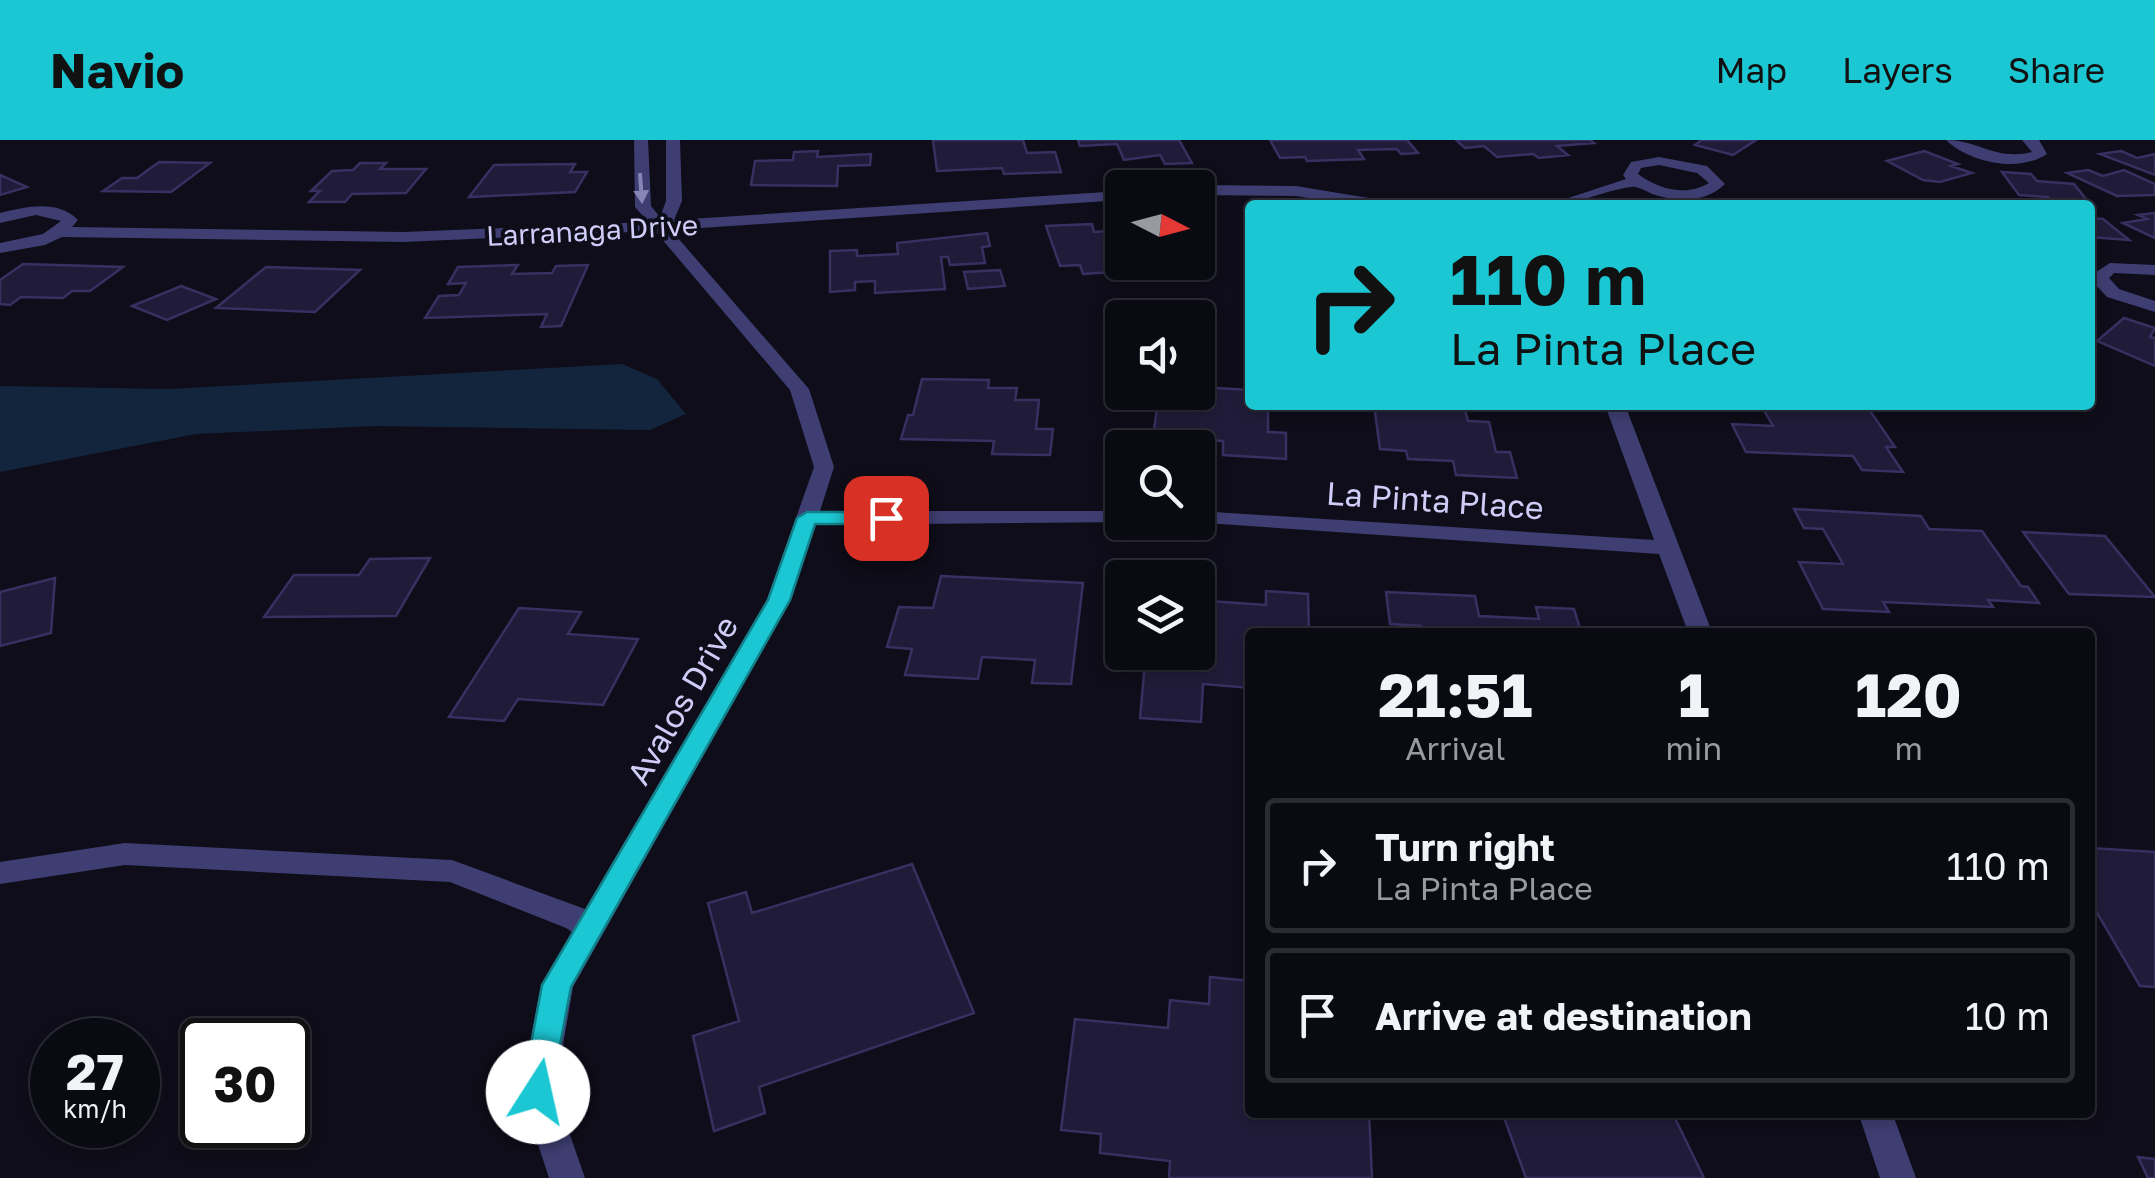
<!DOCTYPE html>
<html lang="en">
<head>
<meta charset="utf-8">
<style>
  :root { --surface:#0a0a13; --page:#181821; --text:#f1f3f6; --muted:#999aa0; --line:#2a2b33; --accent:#1cc7d4 }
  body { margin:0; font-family:"Golos Text",sans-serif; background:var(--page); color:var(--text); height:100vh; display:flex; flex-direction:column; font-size:38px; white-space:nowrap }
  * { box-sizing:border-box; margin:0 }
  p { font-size:32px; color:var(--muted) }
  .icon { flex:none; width:55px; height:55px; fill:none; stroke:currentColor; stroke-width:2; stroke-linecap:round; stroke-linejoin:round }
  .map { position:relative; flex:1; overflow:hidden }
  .side { position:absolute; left:1245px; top:488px; width:850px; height:490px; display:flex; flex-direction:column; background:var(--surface); border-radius:10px; box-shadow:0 5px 15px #0003,0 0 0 2px var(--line) }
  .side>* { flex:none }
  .top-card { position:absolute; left:1245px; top:60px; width:850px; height:210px; border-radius:10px; box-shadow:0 5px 15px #0003,0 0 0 2px var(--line); background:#1cc7d4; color:#111; overflow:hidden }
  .needle { width:65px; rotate:96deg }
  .fabs { position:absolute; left:1105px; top:30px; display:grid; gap:20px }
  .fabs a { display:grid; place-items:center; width:110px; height:110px; border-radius:10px; background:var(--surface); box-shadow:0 5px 15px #0003,0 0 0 2px var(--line); font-size:50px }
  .speed { position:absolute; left:30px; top:878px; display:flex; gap:20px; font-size:50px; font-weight:700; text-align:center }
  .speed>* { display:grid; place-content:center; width:130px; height:130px; border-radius:50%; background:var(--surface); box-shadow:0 5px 15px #0003,0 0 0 2px var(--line); line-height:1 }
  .speed small { font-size:25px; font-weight:400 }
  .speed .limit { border:5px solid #111; border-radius:15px; background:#fff; color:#111 }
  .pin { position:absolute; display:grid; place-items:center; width:85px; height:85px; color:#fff; margin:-42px; border-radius:20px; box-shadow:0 5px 15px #0006 }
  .me { position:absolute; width:110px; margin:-55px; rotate:10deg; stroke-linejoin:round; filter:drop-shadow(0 0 8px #0008) }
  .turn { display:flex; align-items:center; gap:35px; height:210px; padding:0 40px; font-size:45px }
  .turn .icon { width:130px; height:130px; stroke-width:2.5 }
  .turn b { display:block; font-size:70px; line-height:85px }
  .eta { display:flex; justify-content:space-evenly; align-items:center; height:170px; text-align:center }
  .eta b { font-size:60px; font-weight:700; line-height:70px }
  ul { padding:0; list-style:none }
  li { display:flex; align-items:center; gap:30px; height:135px; margin:0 20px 15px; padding:0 20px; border:5px solid var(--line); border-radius:10px }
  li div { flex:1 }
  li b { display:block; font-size:38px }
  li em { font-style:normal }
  header { display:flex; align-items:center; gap:60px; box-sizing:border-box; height:140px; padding:0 50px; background:var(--accent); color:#111 }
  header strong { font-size:48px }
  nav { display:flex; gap:55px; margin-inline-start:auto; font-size:35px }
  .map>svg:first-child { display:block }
  .water { fill:#13253c }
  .building { fill:#201b38; stroke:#383061; stroke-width:2.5 }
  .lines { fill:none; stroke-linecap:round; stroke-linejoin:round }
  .minor { fill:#3e3e72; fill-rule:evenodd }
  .oneway { fill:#8785b5 }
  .route { fill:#1cc7d4; stroke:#12818a; stroke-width:2.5 }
  .labels { text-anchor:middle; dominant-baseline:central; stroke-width:8; stroke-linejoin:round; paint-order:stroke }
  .far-street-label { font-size:28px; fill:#d0ccf8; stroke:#0e0d19 }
  .street-label { font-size:32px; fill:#d0ccf8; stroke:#0e0d19 }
</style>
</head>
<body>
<header>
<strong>Navio</strong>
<nav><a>Map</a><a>Layers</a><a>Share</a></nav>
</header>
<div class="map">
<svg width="2155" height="1038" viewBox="0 0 2155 1038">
  <rect width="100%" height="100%" fill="#0e0d19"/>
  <path class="water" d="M622,224L657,239L686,274L650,290L374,286L196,294L0,332V246L169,249Z"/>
  <path class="building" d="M933,0H1023L1027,13L1055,12L1061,32L1004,34L1002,28L937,31Z
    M1078,0H1179L1192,23L1165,24L1160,15L1124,20L1117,4L1080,6Z
    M1270,0H1407L1418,13L1401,14L1397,9L1358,10L1364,19L1307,21L1305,17L1280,18Z
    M1456,0H1590L1594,3L1557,6L1568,15L1539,18L1533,14L1497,17L1484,6L1465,8Z
    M1702,0H1756L1733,15L1695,5Z
    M818,11L817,17L871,14L870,25L838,26L837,46L751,45L755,21L793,20L794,12Z
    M1924,11L1958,24L1951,26L1972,33L1940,42L1923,40L1887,21Z
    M2121,11L2137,18L2155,14V35L2100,14Z
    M159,22L210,23L171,52L103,51L122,38H137Z
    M360,23H386L380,29H426L406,53L352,54L345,62H309L320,51H311L332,31L353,30Z
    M575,24L570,32H587L575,52L469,57L494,25Z
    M2088,30L2103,36L2124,30L2155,44V55L2117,56L2067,33Z
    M2002,32L2031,34L2037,41L2074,44L2089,63L2051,62L2048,57L2019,55Z
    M0,35L27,47L0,55Z
    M2155,73V98L2123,83L2147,79L2138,75Z
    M2090,78L2103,79L2129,100L2090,97Z
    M1092,84L1094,92L1122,90V122H1141L1144,130L1083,134L1080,125L1060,126L1046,86Z
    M987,93L990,106L982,107L985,123L950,125L948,117H941L945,149L875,153V141L855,142V150L830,152V111L857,110V116L898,114L897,103Z
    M23,124L123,127L90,151H72L63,158L21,157L10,165L0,164V140Z
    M518,125L512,134L552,133L556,126L588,125L561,186L541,187L547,174L425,178L439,156L459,155L466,143L448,144L458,127Z
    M266,127L360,130L315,172L216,168Z
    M1000,130L1005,146L968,149L964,132Z
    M181,146L216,159L167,180L132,166Z
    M2124,178L2155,188L2150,197L2155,198V226L2097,201Z
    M922,239L989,240L988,248H1017L1015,260H1039L1036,289H1053L1050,315L992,314L994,301L901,299L908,275H913Z
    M1216,248L1250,250V265H1268V292L1286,293V319L1223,315V301L1153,297L1159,254L1215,257Z
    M1374,265L1464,267L1468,281L1489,282L1496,312H1510L1517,338L1456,335L1453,321L1408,319L1406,311L1380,309Z
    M1761,265H1866L1895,307H1886L1903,332L1862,330L1853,316L1746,312L1732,284L1773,286Z
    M1794,369L1921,376L1929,389L1982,391L2021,446L2028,447L2039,463L1988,460L1993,467L1883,462L1889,472L1823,469L1799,422L1843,424L1823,389L1804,388Z
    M2023,392L2105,396L2155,457L2069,454Z
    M430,418L396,476L264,477L294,435H359L370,419Z
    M941,436L1083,443L1071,544L1032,543L1035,520L982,517L978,539L905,535L912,509L887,507L899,467L933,468Z
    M55,438L51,493L0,506V452Z
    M1198,438L1210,439L1209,461L1266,465V451L1308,454L1309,492H1250V548L1203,544L1201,582L1140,578L1146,512H1198Z
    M1386,452L1475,456L1479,476L1539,479L1536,467L1574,469L1581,492H1422L1421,486L1390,484Z
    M519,468L581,472L568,494L638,499L603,565L518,559L504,581L449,577Z
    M2090,708L2155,712V847L2140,846L2090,761Z
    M912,724L974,873L759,947L765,973L714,991L693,896L739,881L708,763L746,752L752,773Z
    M1210,837L1250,841V972H1369L1372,1038H1169L1170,1021L1100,1013L1101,994L1061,990L1075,879L1168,888L1170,860L1209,864Z
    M1502,972H1672L1704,1038H1526Z
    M2138,1017L2155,1019V1038H2148Z"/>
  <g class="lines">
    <path class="minor" d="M634,0H648L651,66L660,77L666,61V0H680L682,61L674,80L1122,51V60L671,90L809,249L834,327L820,371H1122V382H1130L816,385L791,460L573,847L555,952L585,1038H549L521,952L541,845L572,792L566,788L450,742L125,725L0,744V722L125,703L452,720L585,769L767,460L814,327L790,250L655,91L403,102L62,97L45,105L0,113V103L43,94L61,81L36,75L0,83V73C26,67 57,59 78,80L72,87L403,92L648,82L635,67Z
      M1946,0C1978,0 1996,21 2032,12L2022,0H2039L2047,14C2019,33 1970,23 1946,0Z
      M1659,17L1707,26L1725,44C1706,63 1677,62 1652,54C1645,51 1638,46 1631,47C1601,51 1578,65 1547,65L1626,39L1623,35L1631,22ZM1659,25L1697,33L1709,43C1686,57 1658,49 1638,34L1641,28Z
      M1198,45L1296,46L1381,60L1389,65H1353L1296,56L1198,55V48H1192Z
      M2110,123L2155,125V135L2114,133L2109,138L2119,149L2155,161V172L2107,157L2093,142V134Z
      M1605,265H1625L1712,492H1688L1659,414L1190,382H1198V371L1654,400Z
      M1858,972H1892L1916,1038H1880Z"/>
  </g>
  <defs><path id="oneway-solid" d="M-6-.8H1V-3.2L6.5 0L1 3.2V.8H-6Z" transform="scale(2.5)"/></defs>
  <use class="oneway" href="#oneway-solid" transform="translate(641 48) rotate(86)"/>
  <path class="route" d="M807,372H886L896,378L886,384H815L790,460L571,847L549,962L538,966L527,962L522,952L542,845L768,460L797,378Z"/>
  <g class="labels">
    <g class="far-street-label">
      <text transform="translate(592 90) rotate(-3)">Larranaga Drive</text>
    </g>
    <g class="street-label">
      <text transform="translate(1435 360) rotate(4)">La Pinta Place</text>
      <text transform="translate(682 560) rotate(-60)">Avalos Drive</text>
    </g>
  </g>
</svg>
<div class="fabs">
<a><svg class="needle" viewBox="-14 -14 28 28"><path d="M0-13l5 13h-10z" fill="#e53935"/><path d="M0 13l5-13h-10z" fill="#999aa0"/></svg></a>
<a><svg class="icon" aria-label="sound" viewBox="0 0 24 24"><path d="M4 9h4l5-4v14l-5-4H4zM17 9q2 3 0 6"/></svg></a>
<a><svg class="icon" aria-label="search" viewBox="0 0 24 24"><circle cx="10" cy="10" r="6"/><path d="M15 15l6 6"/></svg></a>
<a><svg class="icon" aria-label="layers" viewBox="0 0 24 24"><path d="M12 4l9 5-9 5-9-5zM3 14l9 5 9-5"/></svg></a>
</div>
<div class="speed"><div>27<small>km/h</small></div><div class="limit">30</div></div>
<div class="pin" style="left:886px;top:378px;background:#d93025"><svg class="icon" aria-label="arrive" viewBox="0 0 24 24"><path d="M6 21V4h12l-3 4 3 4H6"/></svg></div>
<svg class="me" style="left:538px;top:952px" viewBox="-20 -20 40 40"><circle r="19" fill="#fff"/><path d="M0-13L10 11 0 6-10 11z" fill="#1cc7d4"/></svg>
<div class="top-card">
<div class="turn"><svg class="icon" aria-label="right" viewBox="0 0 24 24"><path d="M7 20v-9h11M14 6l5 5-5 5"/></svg><div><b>110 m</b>La Pinta Place</div></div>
</div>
<section class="side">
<div class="eta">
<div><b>21:51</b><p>Arrival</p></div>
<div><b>1</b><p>min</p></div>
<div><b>120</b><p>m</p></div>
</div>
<ul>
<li><svg class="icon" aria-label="right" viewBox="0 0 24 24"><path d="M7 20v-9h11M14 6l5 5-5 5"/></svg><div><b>Turn right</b><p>La Pinta Place</p></div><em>110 m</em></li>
<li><svg class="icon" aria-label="arrive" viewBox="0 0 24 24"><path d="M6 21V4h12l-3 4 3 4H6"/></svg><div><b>Arrive at destination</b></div><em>10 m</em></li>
</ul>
</section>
</div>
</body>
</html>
